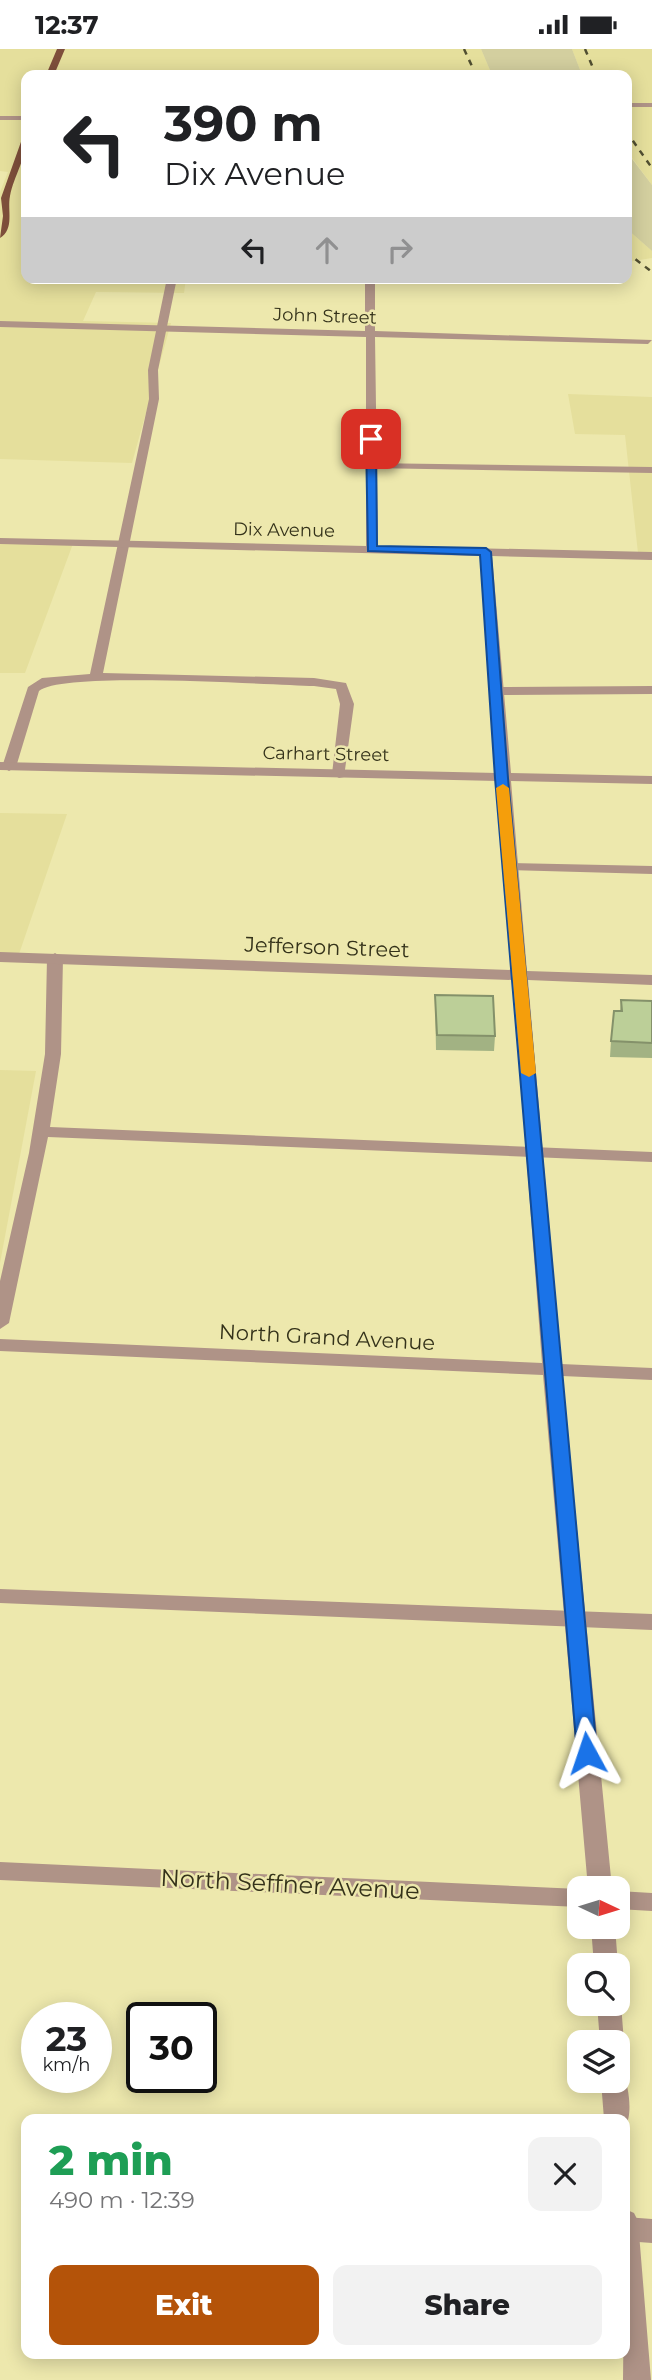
<!DOCTYPE html>
<html lang="en">
<head>
<meta charset="utf-8">
<style>
  :root { --surface:#fff; --page:#f2f2f2; --text:#202124; --muted:#757577; --accent:#b45309 }
  body { margin:0; font-family:Montserrat,sans-serif; background:var(--page); color:var(--text); height:100vh; display:flex; flex-direction:column; font-size:26px; white-space:nowrap }
  * { box-sizing:border-box; margin:0 }
  p { font-size:23px; color:var(--muted) }
  .icon { flex:none; width:38px; height:38px; fill:none; stroke:currentColor; stroke-width:2; stroke-linecap:round; stroke-linejoin:round }
  .map { position:relative; flex:1; overflow:hidden }
  .details { position:absolute; left:21px; top:2065px; width:609px; height:245px; display:flex; flex-direction:column; background:var(--surface); border-radius:14px; box-shadow:0 4px 18px #0003 }
  .details>* { flex:none }
  .guide { position:absolute; left:21px; top:21px; width:611px; height:214px; border-radius:14px; box-shadow:0 4px 18px #0003; background:#fff; color:var(--text); overflow:hidden }
  .needle { width:46px; rotate:94deg }
  .fabs { position:absolute; left:567px; top:1827px; display:grid; gap:14px }
  .fabs a { display:grid; place-items:center; width:63px; height:63px; border-radius:14px; background:var(--surface); box-shadow:0 4px 18px #0003; font-size:35px }
  .speed { position:absolute; left:21px; top:1953px; display:flex; gap:14px; font-size:35px; font-weight:700; text-align:center }
  .speed>* { display:grid; place-content:center; width:91px; height:91px; border-radius:50%; background:var(--surface); box-shadow:0 4px 18px #0003; line-height:1 }
  .speed small { font-size:18px; font-weight:400 }
  .speed .limit { border:4px solid #111; border-radius:10px; background:#fff; color:#111 }
  .pin { position:absolute; display:grid; place-items:center; width:60px; height:60px; color:#fff; margin:-30px; border-radius:14px; box-shadow:0 4px 10px #0006 }
  .me { position:absolute; width:77px; margin:-38px; rotate:355deg; stroke-linejoin:round; filter:drop-shadow(0 0 5px #0008) }
  .turn { display:flex; align-items:center; gap:24px; height:147px; padding:0 28px; font-size:32px }
  .turn .icon { width:91px; height:91px; stroke-width:2.5 }
  .turn b { display:block; font-size:49px; line-height:60px }
  .lanes { display:flex; align-items:center; height:66px; padding:0 28px; background:#0003; justify-content:center; gap:35px; direction:ltr }
  .lanes .off { opacity:.35 }
  .round { display:grid; place-items:center; flex:none; width:74px; height:74px; border-radius:14px; background:var(--page) }
  .headline { display:flex; align-items:center; justify-content:space-between; height:119px; padding:0 28px }
  h1 { font-size:42px; font-weight:800; line-height:52px; color:#1e9e55 }
  .button { display:flex; gap:14px; margin-top:auto; padding:14px 28px }
  .button a { flex:1; height:80px; border-radius:14px; background:var(--accent); color:#fff; font-size:28px; font-weight:800; line-height:80px; text-align:center }
  .button a+a { background:var(--page); color:var(--text) }
  .status { display:flex; justify-content:space-between; align-items:center; height:49px; padding:0 35px; background:var(--surface); direction:ltr }
  .status svg { height:19px; fill:currentColor }
  .map>svg:first-child { display:block }
  .built { fill:#e5df9c }
  .green { fill:#d3cf9f }
  .lines { fill:none; stroke-linecap:round; stroke-linejoin:round }
  .service { fill:#af9387; fill-rule:evenodd }
  .minor { fill:#af9387; fill-rule:evenodd }
  .primary { fill:#7e4f3b; fill-rule:evenodd }
  .rail { stroke:#514f31; stroke-width:2.5; stroke-dasharray:6 6; stroke-linecap:butt }
  .wall { fill:#a2b283 }
  .building { fill:#bccf98; stroke:#84916a; stroke-width:2 }
  .route { fill:#1a73e8; stroke:#114b97; stroke-width:2 }
  .slow { fill:#f59e0b }
  .labels { text-anchor:middle; dominant-baseline:central; stroke-width:5; stroke-linejoin:round; paint-order:stroke }
  .far-street-label { font-size:18px; fill:#34321a; stroke:#ede8ad }
  .street-label { font-size:21px; fill:#34321a; stroke:#ede8ad }
  .near-street-label { font-size:24px; fill:#34321a; stroke:#ede8ad }
</style>
</head>
<body>
<div class="status"><b>12:37</b><svg viewBox="0 0 49 12"><path d="M0 12V9h3v3zM5 12V6h3v6zM10 12V3h3v9zM15 12V0h3v12zM26 1h20v11H26zM47 4h2v5h-2z"/></svg></div>
<div class="map">
<svg width="652" height="2331" viewBox="0 0 652 2331">
  <rect width="100%" height="100%" fill="#ede8ad"/>
  <path class="built" d="M0,0H481L492,26H26V229H186L184,244L96,243L83,272L171,274L132,414L0,410V143L8,123L0,122Z
    M572,0H652V136L627,102L626,26H582Z
    M627,180L652,202V209L627,213Z
    M568,345L652,348V504H638L625,386L575,385Z
    M0,490L74,492L25,624H0Z
    M0,764L67,765L19,905H0Z
    M0,1021L36,1022L0,1214Z"/>
  <path class="green" d="M481,0H572L582,26H492Z
    M626,102L652,136V202L627,180Z"/>
  <g class="lines">
    <path class="service" d="M167,229H177L158,321L159,350L103,624L314,629L346,634L354,655L344,728L339,729L332,725L340,655L336,640L314,637C271,636 62,622 39,642L16,718L9,722L2,718L28,638L42,629L90,625L149,350L148,321Z
      M367,414L652,418V424L371,419L366,416Z
      M652,637V645L495,646L489,642L495,638Z
      M510,814L652,817V825L505,821V815Z
      M55,904L63,909L61,1005L50,1078L652,1103V1113L48,1088L9,1274L0,1280V1232L29,1104L45,1005L47,909Z
      M0,1540L652,1565V1581L0,1554Z
      M625,2168L652,2170V2194L625,2192Z"/>
    <path class="minor" d="M626,54H652V58H626Z
      M0,67H26V71H0Z
      M365,229H375V282L652,291L648,295L375,288L378,497L652,503V511L492,507L511,724L652,727V735L511,732L527,922L652,926V936L528,931L561,1315L652,1319V1331L562,1327L612,1839H588L543,1326L0,1302V1290L542,1314L513,931L0,913V903L512,921L498,732L0,721V713L497,724L480,507L0,495V489L366,497V288L0,278V272L365,282Z
      M0,1813L579,1840V1858L0,1831Z
      M618,1842L652,1844V1862L618,1860Z
      M591,1878H615L618,1916V1917L594,1916Z
      M618,1948L621,1955L624,1993L618,2001V1993H600L597,1955H618Z
      M618,2023L623,2024C629,2038 633,2066 625,2078V2070H604L601,2032H618Z
      M625,2160L634,2164L638,2172L651,2331H623Z"/>
    <path class="primary" d="M57,0H65L54,26H46Z
      M26,88C27,109 14,126 10,147C7,161 15,180 0,189L3,167L1,149L22,90Z"/>
    <path class="rail" d="M464,0L476,26
      M585,0L596,26
      M626,82L652,119
      M626,203L652,223"/>
  </g>
  <path class="wall" d="M435,946L495,987L494,1002L436,1001Z
    M621,951L652,952V1009L610,1008L611,992L620,962Z"/>
  <path class="building" d="M435,946L493,947L495,987L437,986Z
    M621,951L652,952V994L611,992L614,962H622Z"/>
  <path class="route" d="M371,387L376,390L377,497L486,499L491,503L508,729L597,1704L594,1709H580L577,1704L495,729L480,506L368,502L366,390Z"/>
  <path class="slow" d="M503,735L509,739L536,1024L529,1028L521,1024L496,739Z"/>
  <g class="labels">
    <g class="far-street-label">
      <text transform="translate(325 267) rotate(2)">John Street</text>
      <text transform="translate(284 481) rotate(1)">Dix Avenue</text>
      <text transform="translate(326 705) rotate(1)">Carhart Street</text>
    </g>
    <g class="street-label">
      <text transform="translate(327 898) rotate(2)">Jefferson Street</text>
      <text transform="translate(327 1288) rotate(3)">North Grand Avenue</text>
    </g>
    <g class="near-street-label">
      <text transform="translate(290 1835) rotate(3)">North Seffner Avenue</text>
    </g>
  </g>
</svg>
<div class="fabs">
<a><svg class="needle" viewBox="-14 -14 28 28"><path d="M0-13l5 13h-10z" fill="#e53935"/><path d="M0 13l5-13h-10z" fill="#757577"/></svg></a>
<a><svg class="icon" aria-label="search" viewBox="0 0 24 24"><circle cx="10" cy="10" r="6"/><path d="M15 15l6 6"/></svg></a>
<a><svg class="icon" aria-label="layers" viewBox="0 0 24 24"><path d="M12 4l9 5-9 5-9-5zM3 14l9 5 9-5"/></svg></a>
</div>
<div class="speed"><div>23<small>km/h</small></div><div class="limit">30</div></div>
<div class="pin" style="left:371px;top:390px;background:#d93025"><svg class="icon" aria-label="arrive" viewBox="0 0 24 24"><path d="M6 21V4h12l-3 4 3 4H6"/></svg></div>
<svg class="me" style="left:587px;top:1704px" viewBox="-20 -20 40 40"><path d="M0-17L14 15 0 8-14 15z" fill="#1a73e8" stroke="#fff" stroke-width="4"/></svg>
<div class="guide">
<div class="turn"><svg class="icon" aria-label="left" viewBox="0 0 24 24"><path d="M17 20v-9H6M10 6l-5 5 5 5"/></svg><div><b>390 m</b>Dix Avenue</div></div>
<div class="lanes"><svg class="icon" aria-label="left" viewBox="0 0 24 24"><path d="M17 20v-9H6M10 6l-5 5 5 5"/></svg><svg class="icon off" aria-label="ahead" viewBox="0 0 24 24"><path d="M12 20V5M6 11l6-6 6 6"/></svg><svg class="icon off" aria-label="right" viewBox="0 0 24 24"><path d="M7 20v-9h11M14 6l5 5-5 5"/></svg></div>
</div>
<section class="details">
<div class="headline"><div><h1>2 min</h1><p>490 m · 12:39</p></div><a class="round"><svg class="icon" aria-label="close" viewBox="0 0 24 24"><path d="M6 6l12 12M18 6L6 18"/></svg></a></div>
<div class="button"><a>Exit</a><a>Share</a></div>
</section>
</div>
</body>
</html>
